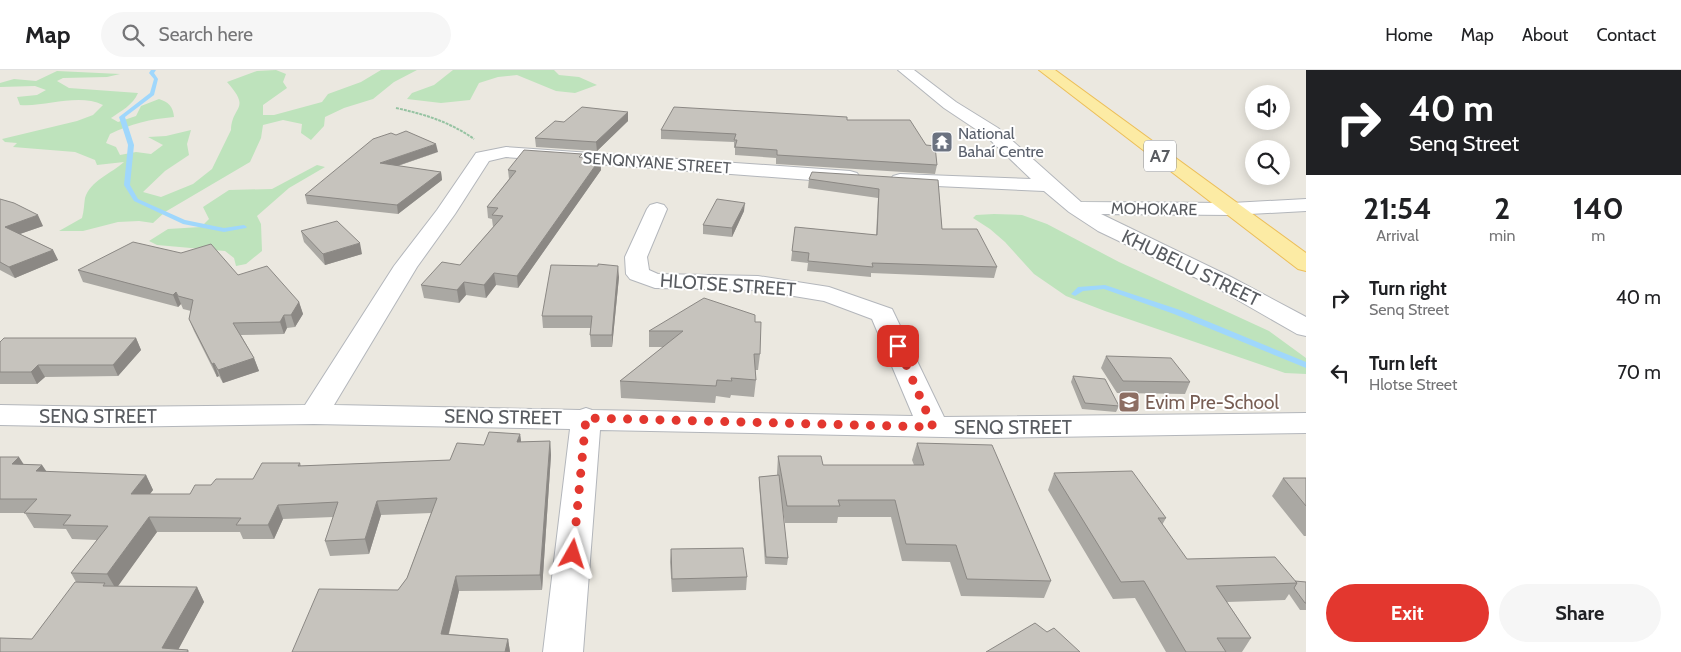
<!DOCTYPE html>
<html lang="en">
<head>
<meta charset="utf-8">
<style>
  :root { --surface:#fff; --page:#f6f6f6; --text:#202124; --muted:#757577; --line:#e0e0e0; --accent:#e3372f }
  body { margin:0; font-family:Cabin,sans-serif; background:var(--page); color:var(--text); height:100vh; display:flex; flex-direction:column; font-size:19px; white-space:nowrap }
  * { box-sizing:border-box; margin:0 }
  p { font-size:16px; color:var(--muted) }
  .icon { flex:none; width:28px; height:28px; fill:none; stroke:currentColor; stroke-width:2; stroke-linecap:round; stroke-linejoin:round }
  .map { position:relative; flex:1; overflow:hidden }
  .drawer { display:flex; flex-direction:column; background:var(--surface); width:375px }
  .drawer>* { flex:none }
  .banner { background:#202124; color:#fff; overflow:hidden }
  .tools { position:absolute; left:1245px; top:15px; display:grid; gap:10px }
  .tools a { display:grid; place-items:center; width:45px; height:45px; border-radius:50%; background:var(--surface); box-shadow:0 2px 12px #0003; font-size:25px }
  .pin { position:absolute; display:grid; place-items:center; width:42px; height:42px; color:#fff; margin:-21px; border-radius:10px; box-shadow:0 2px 8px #0006 }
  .me { position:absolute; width:55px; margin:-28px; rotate:6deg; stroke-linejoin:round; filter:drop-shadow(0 0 4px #0008) }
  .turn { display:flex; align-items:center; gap:18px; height:105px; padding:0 20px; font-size:22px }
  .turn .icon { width:65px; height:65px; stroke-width:2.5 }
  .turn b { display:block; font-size:35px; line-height:42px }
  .eta { display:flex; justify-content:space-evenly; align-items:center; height:85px; text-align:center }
  .eta b { font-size:30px; font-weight:700; line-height:35px }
  .primary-button { display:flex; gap:10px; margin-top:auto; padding:10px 20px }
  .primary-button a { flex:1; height:58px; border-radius:30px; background:var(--accent); color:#fff; font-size:20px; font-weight:700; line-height:58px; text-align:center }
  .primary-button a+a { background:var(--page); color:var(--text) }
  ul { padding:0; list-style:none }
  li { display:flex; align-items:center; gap:15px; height:75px; padding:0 20px }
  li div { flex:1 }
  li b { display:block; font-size:19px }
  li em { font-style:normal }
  header { display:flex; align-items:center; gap:30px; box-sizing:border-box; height:70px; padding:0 25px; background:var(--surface); border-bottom:1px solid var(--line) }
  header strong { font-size:24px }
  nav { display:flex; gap:28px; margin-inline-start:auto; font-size:18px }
  .search { width:350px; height:45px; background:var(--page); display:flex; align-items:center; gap:12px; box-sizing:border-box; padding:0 18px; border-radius:28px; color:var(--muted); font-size:19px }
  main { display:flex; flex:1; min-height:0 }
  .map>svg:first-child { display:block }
  .green { fill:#bee3bc }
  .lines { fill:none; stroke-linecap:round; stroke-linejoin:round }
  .stream { fill:#9fd7fc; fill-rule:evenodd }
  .minor-casing { stroke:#b3b6bb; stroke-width:2 }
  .major-casing { stroke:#ecbe58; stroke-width:2 }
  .path { stroke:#96c3a2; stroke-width:2; stroke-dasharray:3 1; stroke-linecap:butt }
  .minor { fill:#fff; fill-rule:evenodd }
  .major { fill:#fceba4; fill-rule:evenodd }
  .wall { fill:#aaa8a3 }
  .shaded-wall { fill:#8b8884 }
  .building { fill:#c6c3bd; stroke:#8b8884 }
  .route { stroke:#e3372f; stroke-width:9; stroke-dasharray:0 16.2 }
  .labels { text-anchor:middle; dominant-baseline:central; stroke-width:4; stroke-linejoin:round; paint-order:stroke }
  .far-worship-label { font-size:16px; fill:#5b616d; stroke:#fff; text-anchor:start }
  .far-street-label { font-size:16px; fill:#595c61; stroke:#fff }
  .shield { fill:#fff; stroke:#8b8d90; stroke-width:1 }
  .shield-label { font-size:18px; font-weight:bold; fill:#595c61 }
  .street-label { font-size:19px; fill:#595c61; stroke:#fff }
  .education-label { font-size:19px; fill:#785e54; stroke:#fff; text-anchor:start }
</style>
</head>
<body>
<header>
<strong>Map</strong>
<div class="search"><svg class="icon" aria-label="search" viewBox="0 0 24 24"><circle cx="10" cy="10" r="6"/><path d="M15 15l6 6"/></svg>Search here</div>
<nav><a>Home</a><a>Map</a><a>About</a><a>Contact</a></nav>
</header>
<main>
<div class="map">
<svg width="1306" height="582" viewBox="0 0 1306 582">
  <rect width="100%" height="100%" fill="#ebe8e0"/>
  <path class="green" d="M276,0L286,4L283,12L287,18L263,35V45H274L322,32L328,24L361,12L381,0H417L394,12L373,29L344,38L325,47L324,56L311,70L301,63L302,54L283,50L263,55L261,68L250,92L165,142L153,153L139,151L118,152L83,161H59L82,148C84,141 84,134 85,128C90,111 112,103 124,92L97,95L95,90L75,82L13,77L17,73L5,72L2,69L77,51L93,45L103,35C78,23 47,37 20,35L17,27L37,25L46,20L35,16L0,17V13L14,9L36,11L57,1L120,4L107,7L63,8L57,11L69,18L138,23C133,35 121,41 111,48L118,52L136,46L141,36L159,29C168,32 173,36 174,47C151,49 130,54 110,64L106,73L116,77L120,85L136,82L151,84L163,75L148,67L166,66L191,60L187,74L189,85L165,101L143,122L161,127L193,114L212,99L231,60C232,35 252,40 227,12L257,1Z
    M453,0H554L559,5L579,7L597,15L575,23L556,21L517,5L498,7L479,13L470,30L441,33L407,29L412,23L434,15Z
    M317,95L325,97L289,118L257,146L261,154L262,181L246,194L236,196L234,188L225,181L157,175L149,171L168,159L201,157L209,149L203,137L229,120L272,119Z
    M994,144L1022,145L1047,154L1119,192L1269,261L1306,288V304L1285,303L1105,241L1066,226L1034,204L1005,172L990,159L973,148L976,145Z"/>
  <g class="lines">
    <path class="stream" d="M151,0H156L154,3L158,9L154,25L125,47L134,75L130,115L138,129L185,150L224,158L244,155L247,157L246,158L224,162L183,154L134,131L124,115L128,75L119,47L150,23L154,9L149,3Z
      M1105,215L1180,240L1306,292V298L1174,244L1104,219L1083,221L1075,226L1071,224L1078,217Z"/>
    <g class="minor-casing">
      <path id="minor" d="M898,0H914L956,32L998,58L1081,132L1232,133L1306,129V141L1232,145L1101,144L1231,207L1306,247V266L1297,264L1215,217L1098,161L1069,142L1044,121L893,114L890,110L893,106L900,104L1031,109L986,66L944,38Z
        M506,77L850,101L857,103L860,107L857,111L850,113L506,87L489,91L455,144L417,197L334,335L580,340L586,338L592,340L913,346L872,249L824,231L758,220L655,218L630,209L626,204L625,187L647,139L650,135L657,133L664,135L667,139L647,187L649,200L658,204L758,206L829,217L892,239L944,347L1306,343V363L991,368L600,360L583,582H543L570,359L314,354L107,357L0,355V335L107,337L305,335L394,196L437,140L476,83Z"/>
    </g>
    <g class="major-casing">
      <path id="major" d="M1039,0H1055L1306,183V201L1298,199Z"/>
    </g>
    <path class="path" d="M396,38C424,44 450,52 474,69"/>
    <use href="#minor" class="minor"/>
    <use href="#major" class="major"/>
  </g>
  <path class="wall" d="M628,42V51L597,81L536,77L535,68L564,52Z
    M847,50L937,95L935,104L776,94V88L735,85V78H734V72L661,69V60Z
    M438,82L398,96L441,102L442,110L398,144L307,134L305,125Z
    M583,88L600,89L601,100L518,218L496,215L486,228L466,225L459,233L424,228L421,215L460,195L493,157L492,149L488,148L487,137L509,109L508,100Z
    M809,109L938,110L942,159L997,197L994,208L871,203V207L807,201L808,193L791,191L795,157L876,165L878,128L808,118Z
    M0,129L43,156L20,164L53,180L58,190L15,208L0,200Z
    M744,141L732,167L703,164V155Z
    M301,161L362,184L325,195L304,172Z
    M78,200L238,205L299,232L303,244L295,257L287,258L284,264L241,265L254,288L259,301L223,313L219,306L217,307L194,261L189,249L191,241L183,239L181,234L178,237L83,212Z
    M619,207L612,277H591L590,265L591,258H543L542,246Z
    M755,252L760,284L758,300H755L756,310L754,327L731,325L730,328L716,326L715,333L621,328L620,311L663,277H649V261Z
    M136,268L141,280L118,306L45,307L37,314H0V272Z
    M1106,286L1190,312L1185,324L1117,323L1101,298Z
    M1073,306L1119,336L1116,342L1082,339L1071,312Z
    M520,364L521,372L550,371L551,385L542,520L459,521L449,564L508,569L510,582H292L398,520L407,508L431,443L381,445L369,484L330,486L325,471L333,447L283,449L274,469H243L240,462H157L117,516L197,517L204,532L178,579L188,580L189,582H0L32,569L76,512L71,503L97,470L72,469L66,459L34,458L25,443H0V387L24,394L42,395L47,402L146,405L153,420L150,424H190L211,415L253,409L300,393L301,396L450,390L484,375Z
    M917,373L1051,511L1044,528L961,526L950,492L902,491L891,447H838L837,453H785L782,435L788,488L787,495L765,494L759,413V407L777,405V403L778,386L823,395H914L912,390Z
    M1054,403L1166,448L1162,455L1187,489L1295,511L1306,512V540H1300L1289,524L1285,530L1227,532L1251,568L1242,582H1166L1135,528L1113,529L1048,420Z
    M1283,408H1306V466H1304L1272,426Z
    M671,479L747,507L746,520L672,522L670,492Z"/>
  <path class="shaded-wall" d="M628,42V51L597,81L596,72Z
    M436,74L438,82L382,101L380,93Z
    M600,89L601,100L518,218L517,206Z
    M441,102L442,110L398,144L397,135Z
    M745,133L744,141L732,167V158Z
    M38,145L43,156L11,167L5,157Z
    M360,173L362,184L325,195L323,184Z
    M53,180L58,190L15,208L9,197Z
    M618,196L619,207L612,277V265Z
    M494,203L496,215L486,228L484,215Z
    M464,212L466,225L459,233L457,220Z
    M176,222L181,234L178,237L173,225Z
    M299,232L303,244L295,257L291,245Z
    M284,245L287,258L284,264L280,252Z
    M136,268L141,280L118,306L113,295Z
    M254,288L259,301L223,313L218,300Z
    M214,293L219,306L217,307L212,294Z
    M38,295L45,307L37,314L31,302Z
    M520,364L522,378L517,372Z
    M550,371L551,385L542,520L540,505Z
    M19,387L28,401L12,394Z
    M42,395L51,409L36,401Z
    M146,405L153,420L139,438L131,424Z
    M377,431L381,445L369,484L365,469Z
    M278,435L283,449L274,469L268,455Z
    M149,447L157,462L116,519L107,504Z
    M456,506L459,521L445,578L441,564Z
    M197,517L204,532L177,582L162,578Z
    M508,569L510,582H505Z"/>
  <path class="building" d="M582,37L628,42L596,72L535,68L555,51L564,52Z
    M674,37L847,47V50H910L926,75L935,76L937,95L777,85V80L735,77L737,70H734L736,64L661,60Z
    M406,61L436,74L380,93L441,102L397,135L305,125L373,69L391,63L396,65Z
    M524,80L582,84L579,87L600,89L517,206L494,203L484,215L464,212L457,220L421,215L442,192L460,195L503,146L492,145L498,138L487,137L516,101L508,100Z
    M812,102L938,110L942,159H977L997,197L872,193L873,197L808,191L809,183L792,181L795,157L877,165L879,119L809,109Z
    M0,129L14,133L38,145L5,157L53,180L9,197L0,192Z
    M717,129L745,133L732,158L703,155Z
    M337,151L360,173L323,184L301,161Z
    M133,172L181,183L211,174L238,205L267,196L299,232L291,245H284L280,252L233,253L254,288L218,300L214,293L212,294L189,249L193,230L178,226L176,222L173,225L78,200Z
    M598,194L618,196L612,265H590L592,246H542L551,195L598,196Z
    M704,228L755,245V252H761L760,284H754L756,310L731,308L732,311L717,310L716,316L620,311L683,261H649Z
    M4,268H136L113,295H38L31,302H0V272Z
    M1106,286L1171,288L1190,312L1123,311Z
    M1073,306L1105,309L1119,336L1085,333Z
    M489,362L520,364L517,372L550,371L540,505L456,506L441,564L508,569L505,582H292L319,519L398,520L407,508L437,428L377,431L365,469L325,471L338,432L278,435L268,455H236L241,448L149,447L107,504L71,503L108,456L63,455L71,445L24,443L37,429H0V387H19L12,394L42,395L36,401L146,405L131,424H190L195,415H211L216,409H253L262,393H300L298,396L450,390L457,373L484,375Z
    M917,373L992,375L1051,511L967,509L956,475L906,474L895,430H838L840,436H787L778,386H821L823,395H924Z
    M1132,401L1166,448H1158L1187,489L1275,487L1297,513L1216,516L1251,568H1217L1226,582H1186L1144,511L1121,512L1054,403Z
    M779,405L788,488L766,487L759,407Z
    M1283,408H1306V436Z
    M743,478L747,507L672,509L671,479Z
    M1295,511L1306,512V533H1305L1294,518L1297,513Z
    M75,512L105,513L103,516L197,517L162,578L188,580L187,582H0V568L32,569Z
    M1035,553L1047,562L1054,558L1080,582H986Z"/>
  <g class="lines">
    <path class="route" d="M573,484L586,348L933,357L898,276"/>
  </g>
  <defs>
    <g id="temple-square" transform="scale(1.125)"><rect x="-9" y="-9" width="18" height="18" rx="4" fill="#6b7280" stroke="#fff"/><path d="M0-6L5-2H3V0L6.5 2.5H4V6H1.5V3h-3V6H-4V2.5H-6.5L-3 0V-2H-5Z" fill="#fff"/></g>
    <g id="school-square" transform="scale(1.125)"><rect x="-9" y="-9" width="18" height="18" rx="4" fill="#8d6e63" stroke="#fff"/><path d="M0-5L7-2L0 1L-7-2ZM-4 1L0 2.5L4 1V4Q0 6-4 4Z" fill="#fff"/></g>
  </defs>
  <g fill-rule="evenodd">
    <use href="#temple-square" x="942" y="72"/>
    <use href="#school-square" x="1129" y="332"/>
  </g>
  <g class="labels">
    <g class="far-worship-label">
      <text x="958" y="63">National<tspan x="958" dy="18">Bahaí Centre</tspan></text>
    </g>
    <g class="far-street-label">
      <text transform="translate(657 93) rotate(4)">SENQNYANE STREET</text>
      <text transform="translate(1154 139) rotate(1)">MOHOKARE</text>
    </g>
    <rect class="shield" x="1144" y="70.5" width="32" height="31" rx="4"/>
    <g class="shield-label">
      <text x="1160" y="86">A7</text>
    </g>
    <g class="street-label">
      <text transform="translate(1191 198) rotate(26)">KHUBELU STREET</text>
      <text transform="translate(728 215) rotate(4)">HLOTSE STREET</text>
      <text x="98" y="346">SENQ STREET</text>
      <text transform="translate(503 347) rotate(1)">SENQ STREET</text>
      <text x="1013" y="357">SENQ STREET</text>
    </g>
    <g class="education-label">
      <text x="1145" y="332">Evim Pre-School</text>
    </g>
  </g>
</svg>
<div class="tools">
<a><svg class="icon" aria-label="sound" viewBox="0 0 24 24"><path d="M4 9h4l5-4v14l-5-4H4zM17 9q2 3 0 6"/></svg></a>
<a><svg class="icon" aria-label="search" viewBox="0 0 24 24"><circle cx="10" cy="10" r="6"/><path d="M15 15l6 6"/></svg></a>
</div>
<div class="pin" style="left:898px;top:276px;background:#d93025"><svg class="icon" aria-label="arrive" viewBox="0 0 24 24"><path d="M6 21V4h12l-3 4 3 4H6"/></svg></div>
<svg class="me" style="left:573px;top:484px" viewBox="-20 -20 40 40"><path d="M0-17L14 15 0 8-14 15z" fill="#e3372f" stroke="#fff" stroke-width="4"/></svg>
</div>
<section class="drawer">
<div class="banner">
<div class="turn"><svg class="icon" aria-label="right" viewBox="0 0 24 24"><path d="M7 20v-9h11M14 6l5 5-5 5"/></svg><div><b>40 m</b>Senq Street</div></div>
</div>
<div class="eta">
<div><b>21:54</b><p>Arrival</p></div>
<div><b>2</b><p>min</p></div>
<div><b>140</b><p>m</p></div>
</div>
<ul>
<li><svg class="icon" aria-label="right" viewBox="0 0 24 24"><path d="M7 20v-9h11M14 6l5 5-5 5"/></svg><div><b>Turn right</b><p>Senq Street</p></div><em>40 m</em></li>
<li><svg class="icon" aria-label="left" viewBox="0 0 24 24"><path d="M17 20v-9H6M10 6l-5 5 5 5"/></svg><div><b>Turn left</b><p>Hlotse Street</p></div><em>70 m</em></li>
</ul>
<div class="primary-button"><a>Exit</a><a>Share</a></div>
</section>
</main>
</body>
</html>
